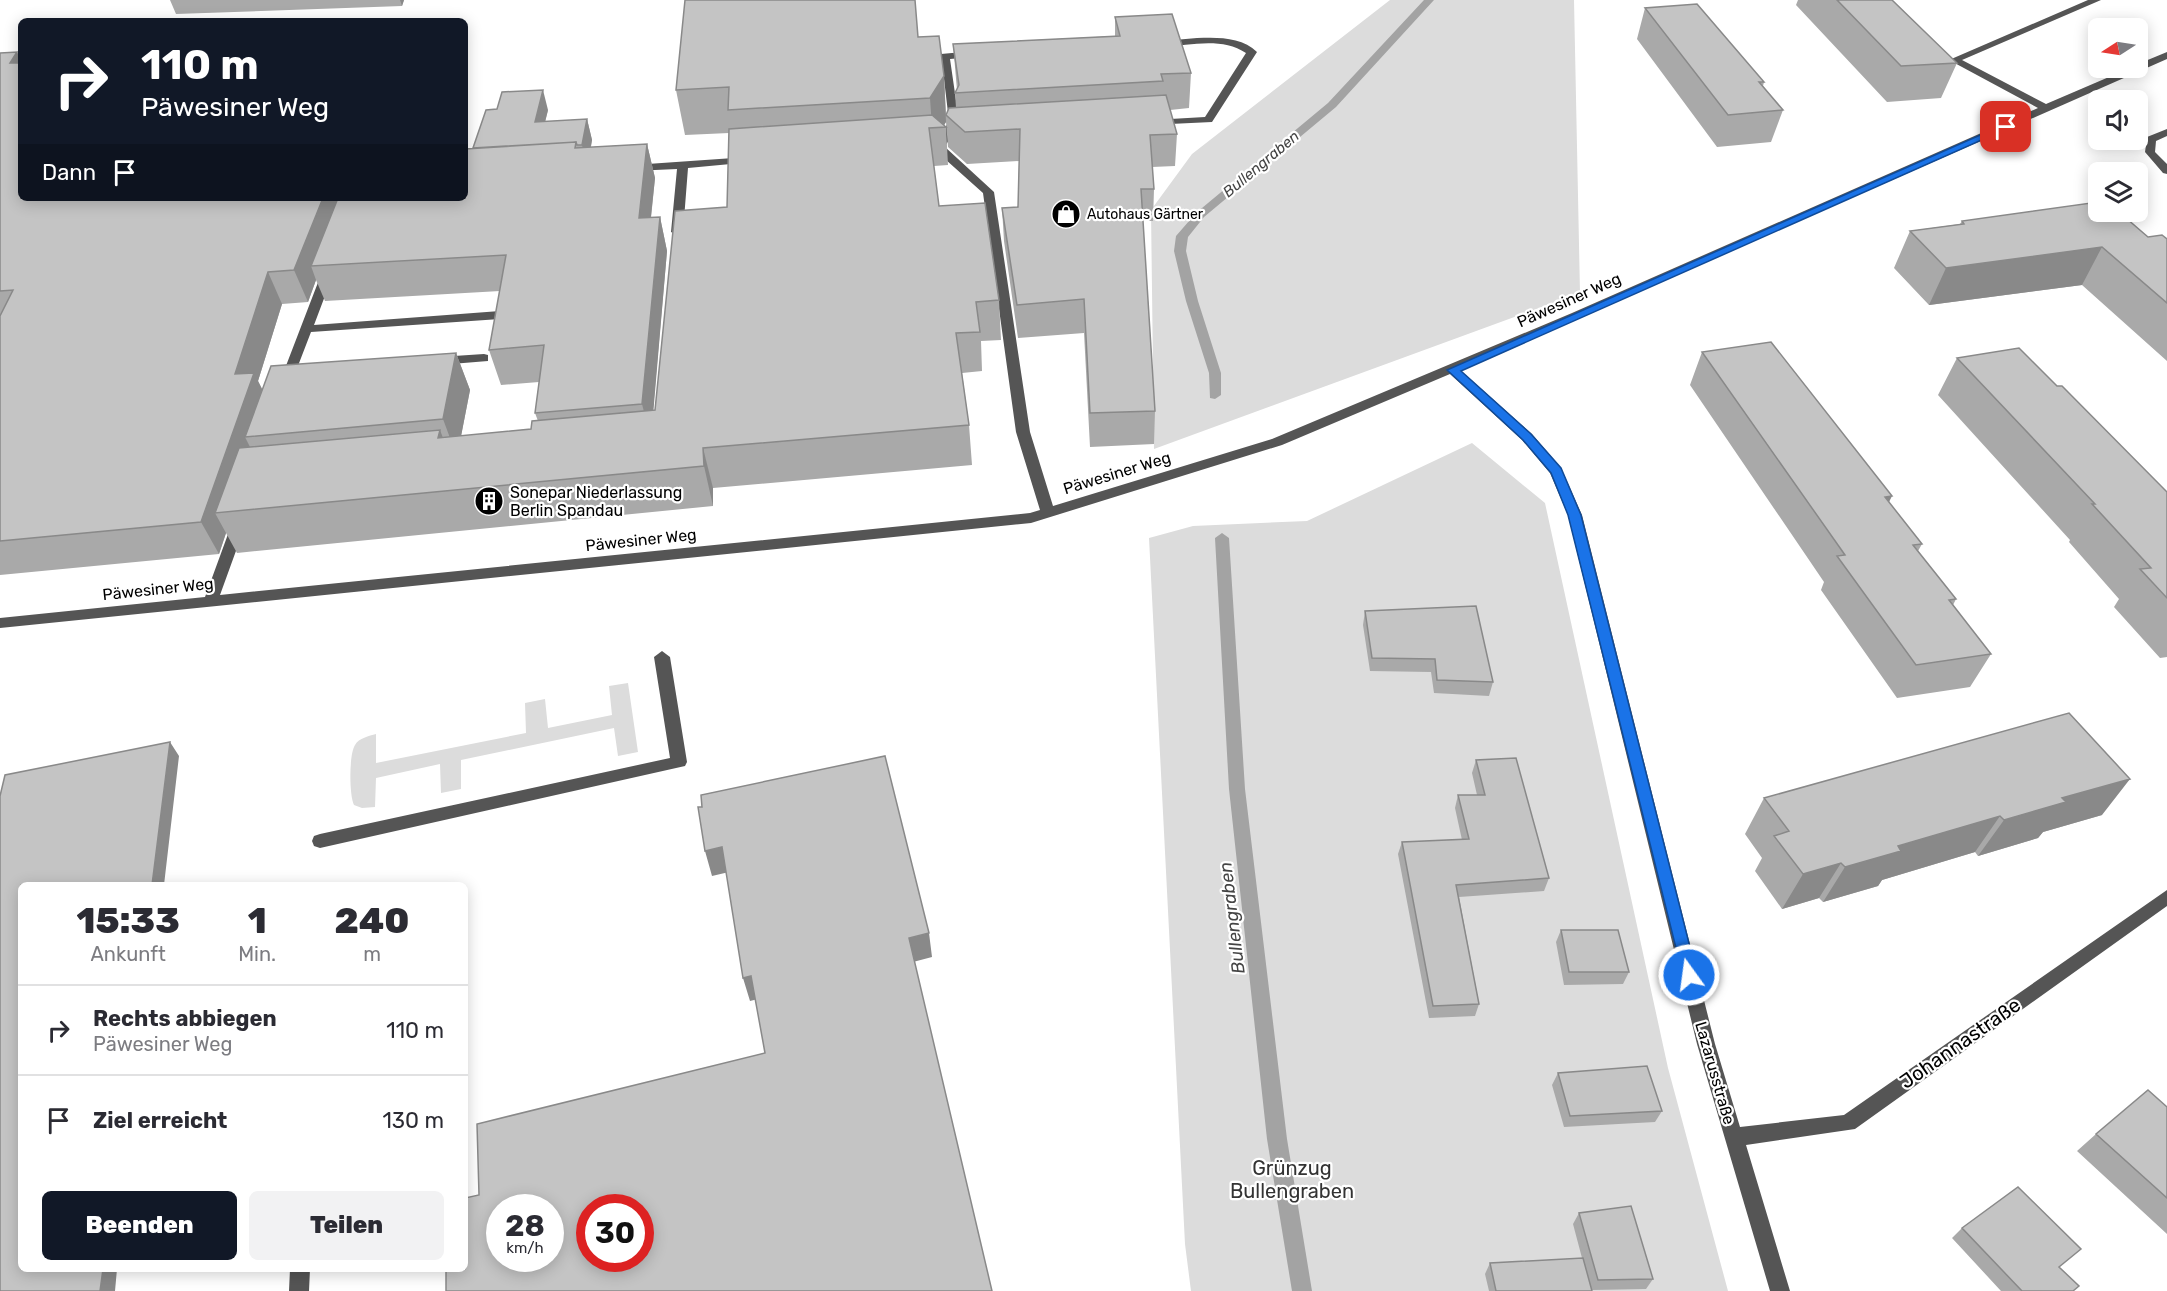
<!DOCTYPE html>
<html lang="de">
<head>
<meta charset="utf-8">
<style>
  :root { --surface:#fff; --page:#f2f2f3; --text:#2b2b33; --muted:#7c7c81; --line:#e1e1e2; --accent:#111827 }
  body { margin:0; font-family:Rubik,sans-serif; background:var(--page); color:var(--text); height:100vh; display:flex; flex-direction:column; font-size:22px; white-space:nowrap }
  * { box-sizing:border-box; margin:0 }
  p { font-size:20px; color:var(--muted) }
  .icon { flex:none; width:33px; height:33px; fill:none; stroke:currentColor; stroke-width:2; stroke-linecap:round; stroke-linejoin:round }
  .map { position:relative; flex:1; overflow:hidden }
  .panel { position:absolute; left:18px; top:882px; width:450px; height:390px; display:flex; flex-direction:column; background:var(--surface); border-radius:9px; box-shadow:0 3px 15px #0003 }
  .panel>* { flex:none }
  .guide { position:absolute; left:18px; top:18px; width:450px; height:183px; border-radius:9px; box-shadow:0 3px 15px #0003; background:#111827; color:#fff; overflow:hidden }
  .needle { width:39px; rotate:258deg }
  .buttons { position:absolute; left:2088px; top:18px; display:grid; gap:12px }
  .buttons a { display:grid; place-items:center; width:60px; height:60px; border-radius:9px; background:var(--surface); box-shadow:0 3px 15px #0003; font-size:30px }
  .speed { position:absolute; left:486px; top:1194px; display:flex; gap:12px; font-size:30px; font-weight:700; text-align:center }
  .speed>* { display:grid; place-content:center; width:78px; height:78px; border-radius:50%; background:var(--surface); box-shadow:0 3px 15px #0003; line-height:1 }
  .speed small { font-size:15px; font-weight:400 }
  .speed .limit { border:9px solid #d22; background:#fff; color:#111 }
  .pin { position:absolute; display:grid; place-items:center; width:51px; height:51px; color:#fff; margin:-26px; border-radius:12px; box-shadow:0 3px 9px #0006 }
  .me { position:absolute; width:66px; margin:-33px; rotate:346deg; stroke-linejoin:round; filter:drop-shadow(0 0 4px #0008) }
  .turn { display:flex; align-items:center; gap:21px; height:126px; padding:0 24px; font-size:27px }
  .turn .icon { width:78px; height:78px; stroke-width:2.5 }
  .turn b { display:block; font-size:42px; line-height:51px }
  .then { display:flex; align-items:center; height:57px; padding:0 24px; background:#0003; gap:12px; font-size:22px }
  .eta { display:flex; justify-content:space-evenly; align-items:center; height:102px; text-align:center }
  .eta b { font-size:36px; font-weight:800; line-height:42px }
  .cta { display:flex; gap:12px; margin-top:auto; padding:12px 24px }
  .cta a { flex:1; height:69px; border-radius:9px; background:var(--accent); color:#fff; font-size:24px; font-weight:800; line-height:69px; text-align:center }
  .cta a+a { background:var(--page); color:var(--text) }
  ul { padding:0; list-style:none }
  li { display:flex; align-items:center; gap:18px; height:90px; padding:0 24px; border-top:2px solid var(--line) }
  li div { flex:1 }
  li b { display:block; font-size:22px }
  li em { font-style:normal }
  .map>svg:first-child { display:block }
  .green { fill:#dcdcdc }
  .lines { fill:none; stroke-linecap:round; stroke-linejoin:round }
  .stream { fill:#a3a3a3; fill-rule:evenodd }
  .minor { fill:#555; fill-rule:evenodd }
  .wall { fill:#a9a9a9; fill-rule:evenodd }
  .shaded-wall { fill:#898989 }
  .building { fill:#c4c4c4; stroke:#898989; stroke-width:1.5; fill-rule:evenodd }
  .route { fill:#1a73e8; stroke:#114b97; stroke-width:1.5 }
  .labels { text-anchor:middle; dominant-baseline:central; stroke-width:4.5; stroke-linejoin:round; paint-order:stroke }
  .far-poi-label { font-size:14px; fill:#000; stroke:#fff; text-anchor:start }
  .far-water-label { font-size:15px; font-style:italic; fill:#444; stroke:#fff }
  .street-label { font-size:16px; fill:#000; stroke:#fff }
  .poi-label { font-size:16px; fill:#000; stroke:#fff; text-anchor:start }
  .water-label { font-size:18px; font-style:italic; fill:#444; stroke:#fff }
  .near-street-label { font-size:20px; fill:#000; stroke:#fff }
  .near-park-label { font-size:20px; fill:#333; stroke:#fff }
</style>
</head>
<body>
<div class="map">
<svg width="2167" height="1291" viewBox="0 0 2167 1291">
  <rect width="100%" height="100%" fill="#fff"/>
  <path class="green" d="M1390,0H1574L1580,293L1154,449L1151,210L1192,154Z
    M1472,443L1545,503L1668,1068L1728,1291H1191L1185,1244L1149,538L1193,526L1307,521Z
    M628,683L638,752L618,756L614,728L461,760V789L441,793L440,764L376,778L375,807L362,808L354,805C349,795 349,754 355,745C359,738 369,736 376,734V763L526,733L525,703L545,699L548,728L612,715L609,686Z"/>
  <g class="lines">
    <path class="stream" d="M1424,0H1434L1336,107L1204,217L1188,237L1186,251L1198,301L1221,373V395L1215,399L1210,398L1209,373L1186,301L1174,251L1176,236L1196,213L1328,103Z
      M1222,533L1229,538L1245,789L1287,1139L1312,1291H1292L1267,1139L1229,789L1215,538Z"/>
    <path class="minor" d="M2088,0H2101L1962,60L2046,104L2130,68H2138V64L2167,52V59L1460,370L1532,434L1561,468L1582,515L1715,1044L1740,1127L1844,1115L2167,890V906L1855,1129L1746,1145L1790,1291H1770L1697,1044L1568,515L1550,473L1522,440L1450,374L1282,445L1031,523L0,628V618L205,597L231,526L238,521L245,526L220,595L1030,513L1040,510L1016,432L983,193L936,151L925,148L935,145L949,121L941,54L974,51L979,54L974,57L950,59L959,121L945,147L994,192L1030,432L1053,506L1272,439L1572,313L2038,108L1949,60Z
      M1197,38C1218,37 1242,37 1257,52L1212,122L1149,125V121L1153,120L1205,117L1246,53C1222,37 1191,45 1163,47L1158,44L1163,41Z
      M2167,129V136L2156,141L2155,152L2167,164V174L2163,173L2145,152L2147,137Z
      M748,157L752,158V162L688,168L683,232L677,235L671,232L677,169L633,171L627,168L633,165Z
      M328,268L334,272L314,325L500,311L506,315L500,319L311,332L291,384L285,388L280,387L279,384L322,272Z
      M484,354L488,355V361L439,365L433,361L439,357Z
      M662,651L670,657L687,762L685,766L320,848L314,846L312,841L314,836L320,834L670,758L654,657Z
      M290,1269H310L309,1291H289Z"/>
  </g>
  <path class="wall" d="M170,0H404L402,6L176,14Z
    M1798,0H1892L1957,63L1941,98L1887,102L1796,5Z
    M1645,8L1764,82L1763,86L1783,110L1771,142L1717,147L1637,39Z
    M1115,17L1191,73L1189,108L1170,110L1177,134L1175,166L1152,167L1154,189L1153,221H1143L1155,411L1154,444L1090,447L1084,333L1018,338L1004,241L1002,208L1018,207L1019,161L967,164L948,147L946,122L944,125L946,127L948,165L934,166L939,206L999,300L1001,340L981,341L982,371L962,373L969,425L972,465L713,488V506L237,553L226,533L219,554L0,575V53L17,52L21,60V198H465L473,148L548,110L545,122L587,119L592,140L591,147L647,144L655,178L651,218L660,217L667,251L653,410H655L727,207L729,133L685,135L676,90L918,37L944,76L946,114L956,108L955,93L957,90L953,44L1115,36ZM316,280L325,301L500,291L489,350L501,385L539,382L535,413L538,421L531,429L461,436L470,390L456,353L262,389L258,381L282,304L308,302Z
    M1962,221L2148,237L2167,239V361L2082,285L1929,305L1894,268L1910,231L1960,224Z
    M1702,352L1922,544L1918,551L1956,599L1953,605L1991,654L1970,687L1897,698L1821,590L1824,582L1690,385Z
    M1957,358L2167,492V657L2160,658L2114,607L2119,599L2069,542L2070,540L1938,395Z
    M1365,611L1493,682L1489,696L1434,693L1431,672L1370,671L1363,625Z
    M1476,760L1549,878L1544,891L1459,897L1479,1004L1475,1016L1429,1018L1398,854L1402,842L1462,840L1455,808L1458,795H1477L1472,773Z
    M1764,798L2102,815L2043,832L2038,838L1978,856L1975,852L1882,880L1878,886L1823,902L1819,898L1782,909L1755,871L1762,858L1745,834Z
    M1561,930L1629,972L1623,984L1564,985L1556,942Z
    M1558,1073L1662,1111L1655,1122L1564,1127L1552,1085Z
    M2167,1107V1234L2077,1151L2096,1134Z
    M1579,1213L1653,1279L1646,1289L1592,1290V1291H1489L1485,1274L1490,1263L1582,1258L1573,1224Z
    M1962,1228L2060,1267L2073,1291H2001L1952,1238Z"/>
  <path class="shaded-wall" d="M400,0H404L402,6Z
    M17,52L21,60V84L10,63Z
    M944,76L946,122L943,127H932L930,98Z
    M543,90L548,110L540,142L535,122Z
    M587,119L592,140L587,165L582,145Z
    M647,144L655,178L647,253L639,218Z
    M323,198H348L311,266L316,280L308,302L294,270Z
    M660,217L667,251L651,439L642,404Z
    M2102,247L2082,285L1929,305L1946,268Z
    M268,272L282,304L258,381L270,405L245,437L253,453L215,513L226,533L219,554L201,522L235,374Z
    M456,353L470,390L457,457L443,419Z
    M440,430L455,470L438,438Z
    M703,448L713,488V506L704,466Z
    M1892,496L1875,530L1885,497Z
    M170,742L179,756L164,885H152Z
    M2130,779L2102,815L2043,832L2038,838L1978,856L2004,820L2062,798Z
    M2000,816L1975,852L1882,880L1878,886L1823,902L1845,867L1898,846Z
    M722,847L729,872L712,876L705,851Z
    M1841,863L1819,898L1782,909L1803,874Z
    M929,933L932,957L913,962L909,938Z
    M751,976L758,999L750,1001L743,978Z
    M103,1269H117L115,1291H100Z"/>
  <path class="building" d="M685,0H915L918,37L939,36L944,76L930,98L728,110L729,87L676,90Z
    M1837,0H1892L1957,63L1901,66Z
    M1697,4L1764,82H1759L1783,110L1728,115L1645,8Z
    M1172,14L1191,73L1161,74L1163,81L955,93L959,85L953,44L1120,36L1115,17Z
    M17,52L10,63H21V198H323L294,270L268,272L235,374L254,373L201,522L0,541V316L13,290L0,291V53Z
    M543,90L535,122L587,119L582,145H577L576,142L473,148L486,110L497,109L502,92Z
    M1166,95L1177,134L1150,135L1154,189H1141L1155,411L1090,413L1084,299L1017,305L1002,208L1018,207L1020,129L965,132L946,115L949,108Z
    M932,115L946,127L929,128L939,206L985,203L999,300L976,302L980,332L956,333L969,425L703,448L704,466L215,513L239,448L440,430L438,438L531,429L532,421L655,410L675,211L727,207L729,129Z
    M576,142L575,148L647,144L639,218L660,217L642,404L535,413L544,345L489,350L506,255L311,266L338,198H465V149Z
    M2098,202V212H2119L2148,237L2162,235L2167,239V303L2102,247L1946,268L1910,231L1964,224L1962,221Z
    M1771,342L1892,496L1885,497L1922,544L1913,545L1956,599L1949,600L1991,654L1916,665L1837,556L1845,555L1702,352Z
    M2019,348L2057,386H2062L2167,492V598L2140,569L2151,568L2092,504H2095L1957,358Z
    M456,353L443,419L245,437L271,366Z
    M1476,606L1493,682L1437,680L1435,659L1372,658L1365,611Z
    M2069,713L2130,779L2062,798L2066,802L2004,820L2000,816L1898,846L1901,851L1845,867L1841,863L1803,874L1774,836L1789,831L1764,798Z
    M170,742L152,885H21V1269H103L100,1291H0V796L5,775Z
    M885,756L929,933L909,938L992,1291H446V1269H465V1198L479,1195L477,1124L765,1053L751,976L743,978L722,847L705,851L698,807H702L701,795ZM500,1208H550V1258H500ZM590,1208H640V1258H590Z
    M1516,758L1549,878L1456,885L1479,1004L1433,1006L1402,842L1469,839L1458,795H1485L1476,760Z
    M1561,930H1618L1629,972H1569Z
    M1647,1066L1662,1111L1570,1116L1558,1073Z
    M2148,1090L2167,1107V1198L2096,1134Z
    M2018,1187L2081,1249L2059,1267L2079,1286L2073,1291H2022L1962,1228Z
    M1631,1206L1653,1279L1598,1280L1579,1213Z
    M1583,1258L1592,1291H1496L1490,1263Z"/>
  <path class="route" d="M2003,125L2011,127L1461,371L1531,434L1561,468L1581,515L1697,975L1695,980H1684L1568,515L1551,473L1523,440L1447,370Z"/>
  <defs>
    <g id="shop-disc" transform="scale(1.5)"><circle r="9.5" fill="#000" stroke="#fff"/><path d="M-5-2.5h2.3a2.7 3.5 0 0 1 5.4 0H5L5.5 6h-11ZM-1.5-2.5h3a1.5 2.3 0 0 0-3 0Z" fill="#fff"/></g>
    <g id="building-disc" transform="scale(1.5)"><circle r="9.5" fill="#000" stroke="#fff"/><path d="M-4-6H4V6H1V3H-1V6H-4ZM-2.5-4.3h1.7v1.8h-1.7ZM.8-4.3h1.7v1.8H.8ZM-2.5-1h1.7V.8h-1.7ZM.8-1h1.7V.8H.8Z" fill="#fff"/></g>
  </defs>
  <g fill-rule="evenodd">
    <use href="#shop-disc" x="1066" y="214"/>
    <use href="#building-disc" x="489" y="501"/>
  </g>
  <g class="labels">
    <g class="far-poi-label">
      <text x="1087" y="214">Autohaus Gärtner</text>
    </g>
    <g class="far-water-label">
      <text transform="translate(1261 164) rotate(-40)">Bullengraben</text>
    </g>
    <g class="street-label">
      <text transform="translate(1569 300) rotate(-24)">Päwesiner Weg</text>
      <text transform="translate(1117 473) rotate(-17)">Päwesiner Weg</text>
      <text transform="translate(641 540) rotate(-6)">Päwesiner Weg</text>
      <text transform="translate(158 589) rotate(-6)">Päwesiner Weg</text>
      <text transform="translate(1715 1073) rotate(74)">Lazarusstraße</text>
    </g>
    <g class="poi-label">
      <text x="510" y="492">Sonepar Niederlassung<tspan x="510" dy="18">Berlin Spandau</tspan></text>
    </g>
    <g class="water-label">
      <text transform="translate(1232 918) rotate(-97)">Bullengraben</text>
    </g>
    <g class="near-street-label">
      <text transform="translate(1960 1043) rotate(-35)">Johannastraße</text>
    </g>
    <g class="near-park-label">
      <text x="1292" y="1168">Grünzug<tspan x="1292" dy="23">Bullengraben</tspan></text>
    </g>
  </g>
</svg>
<div class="buttons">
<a><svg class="needle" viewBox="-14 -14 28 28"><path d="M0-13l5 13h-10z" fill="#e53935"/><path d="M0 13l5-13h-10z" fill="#7c7c81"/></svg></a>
<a><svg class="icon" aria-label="sound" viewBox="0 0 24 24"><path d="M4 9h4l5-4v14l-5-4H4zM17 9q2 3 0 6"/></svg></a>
<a><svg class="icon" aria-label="layers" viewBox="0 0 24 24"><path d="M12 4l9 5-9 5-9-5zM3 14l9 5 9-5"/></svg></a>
</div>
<div class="speed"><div>28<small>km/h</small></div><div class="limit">30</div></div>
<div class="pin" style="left:2006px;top:127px;background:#d93025"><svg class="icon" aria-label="arrive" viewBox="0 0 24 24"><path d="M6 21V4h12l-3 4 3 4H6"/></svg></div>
<svg class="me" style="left:1689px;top:975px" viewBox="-20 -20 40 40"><circle r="17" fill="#1a73e8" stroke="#fff" stroke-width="3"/><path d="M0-11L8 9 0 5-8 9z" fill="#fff"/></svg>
<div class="guide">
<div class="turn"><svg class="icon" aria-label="right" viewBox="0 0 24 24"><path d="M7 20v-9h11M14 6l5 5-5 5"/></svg><div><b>110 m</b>Päwesiner Weg</div></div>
<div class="then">Dann<svg class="icon" aria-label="arrive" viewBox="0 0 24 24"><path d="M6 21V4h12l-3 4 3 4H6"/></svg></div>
</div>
<section class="panel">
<div class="eta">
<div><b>15:33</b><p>Ankunft</p></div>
<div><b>1</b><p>Min.</p></div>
<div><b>240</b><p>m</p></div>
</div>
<ul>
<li><svg class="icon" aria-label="right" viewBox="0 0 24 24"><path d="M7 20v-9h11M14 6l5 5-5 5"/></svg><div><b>Rechts abbiegen</b><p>Päwesiner Weg</p></div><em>110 m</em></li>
<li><svg class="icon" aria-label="arrive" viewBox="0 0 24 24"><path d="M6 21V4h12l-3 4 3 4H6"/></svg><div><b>Ziel erreicht</b></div><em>130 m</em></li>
</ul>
<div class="cta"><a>Beenden</a><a>Teilen</a></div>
</section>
</div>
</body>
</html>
